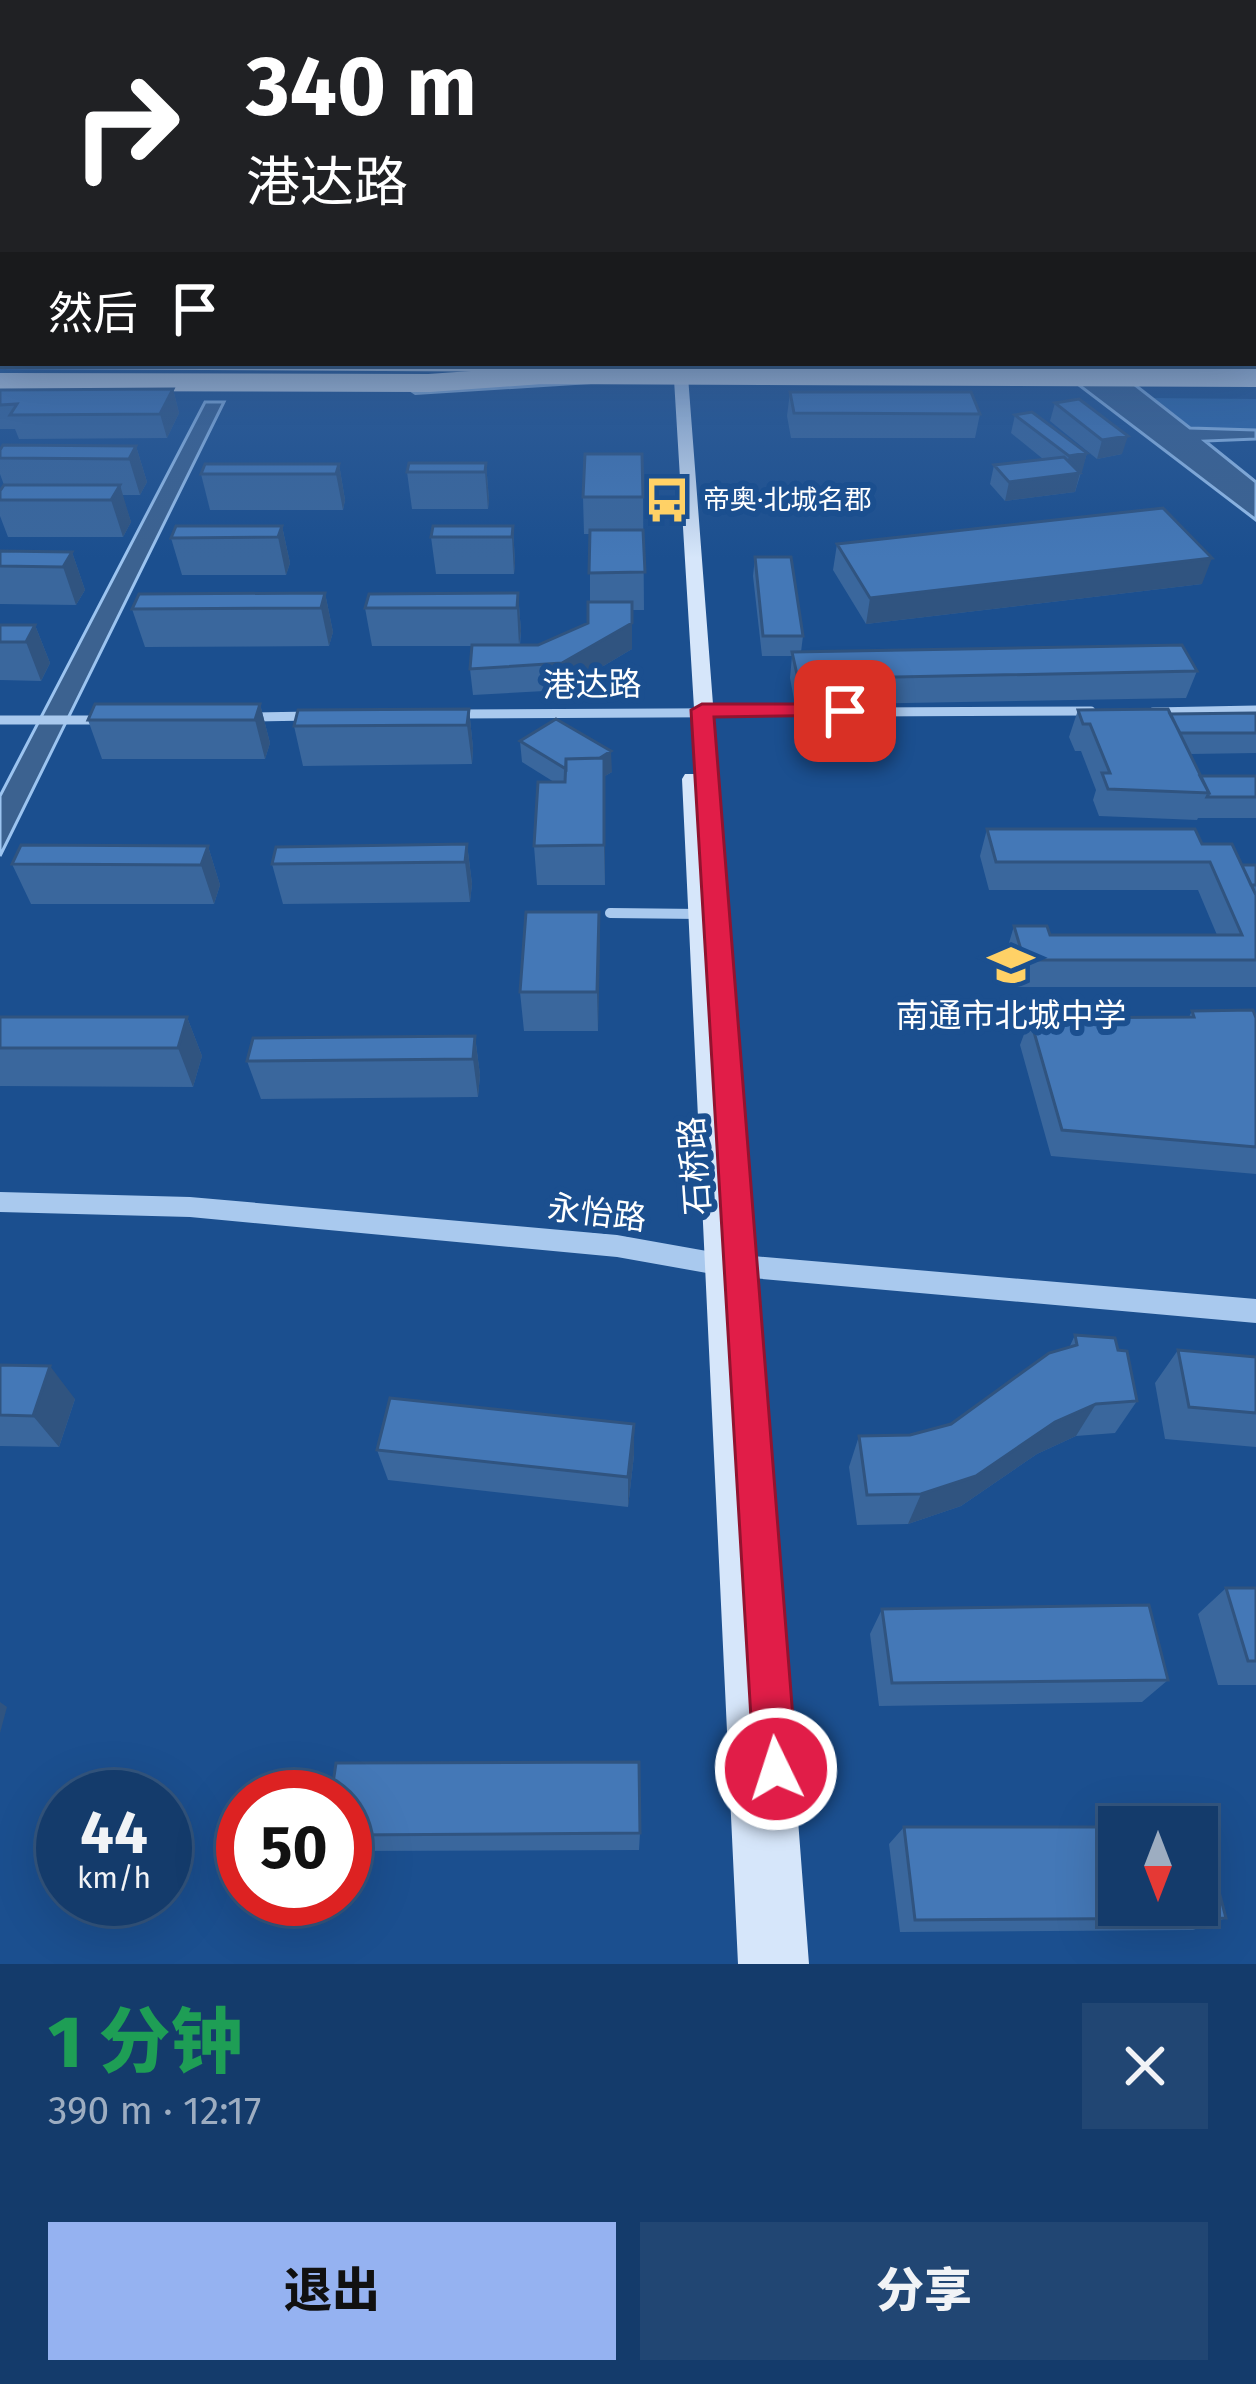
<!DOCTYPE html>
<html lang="zh">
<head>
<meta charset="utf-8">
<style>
  :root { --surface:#143b6b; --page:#214673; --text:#f1f3f6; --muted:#9dadc1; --line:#33557e; --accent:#95b2f1 }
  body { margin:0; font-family:"Fira Sans","Noto Sans SC",sans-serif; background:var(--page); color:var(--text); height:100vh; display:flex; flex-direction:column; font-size:45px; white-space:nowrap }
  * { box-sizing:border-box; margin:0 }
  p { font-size:39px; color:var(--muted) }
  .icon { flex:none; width:66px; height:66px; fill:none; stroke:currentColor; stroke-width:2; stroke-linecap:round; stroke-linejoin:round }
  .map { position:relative; height:1964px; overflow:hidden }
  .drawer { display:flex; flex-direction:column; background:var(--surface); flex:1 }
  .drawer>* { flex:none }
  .hud { position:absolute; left:0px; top:0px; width:1257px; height:366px; box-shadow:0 12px 48px #0002,0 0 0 3px var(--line); background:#202124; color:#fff; overflow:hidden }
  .needle { width:78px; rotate:180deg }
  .controls { position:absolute; left:1098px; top:1806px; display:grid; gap:24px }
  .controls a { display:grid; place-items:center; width:120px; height:120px; border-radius:0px; background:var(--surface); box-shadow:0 12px 48px #0002,0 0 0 3px var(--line); font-size:60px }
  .speed { position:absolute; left:36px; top:1770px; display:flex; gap:24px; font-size:60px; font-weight:700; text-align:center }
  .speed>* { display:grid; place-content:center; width:156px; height:156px; border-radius:50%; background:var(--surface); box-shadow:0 12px 48px #0002,0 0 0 3px var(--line); line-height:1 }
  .speed small { font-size:30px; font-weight:400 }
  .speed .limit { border:18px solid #d22; background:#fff; color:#111 }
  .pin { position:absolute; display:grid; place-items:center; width:102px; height:102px; color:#fff; margin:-51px; border-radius:24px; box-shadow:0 6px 18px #0006 }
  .me { position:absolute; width:132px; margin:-66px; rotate:356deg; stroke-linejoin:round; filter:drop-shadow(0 0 9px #0008) }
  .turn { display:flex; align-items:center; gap:42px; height:252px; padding:0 48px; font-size:54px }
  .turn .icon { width:156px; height:156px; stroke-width:2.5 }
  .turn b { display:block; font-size:84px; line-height:102px }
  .then { display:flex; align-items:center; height:114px; padding:0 48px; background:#0003; gap:24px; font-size:45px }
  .round { display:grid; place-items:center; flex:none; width:126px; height:126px; border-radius:0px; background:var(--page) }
  .head { display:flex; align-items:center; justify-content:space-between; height:204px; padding:0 48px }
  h1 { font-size:72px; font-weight:800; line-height:90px; color:#1e9e55 }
  .primary-button { display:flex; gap:24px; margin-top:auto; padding:24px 48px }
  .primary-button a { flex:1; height:138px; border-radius:0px; background:var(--accent); color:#111; font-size:48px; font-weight:800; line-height:138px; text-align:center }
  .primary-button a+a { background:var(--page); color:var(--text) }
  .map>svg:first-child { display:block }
  .green { fill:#2e69ad }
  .water { fill:#3c6290; stroke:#9cc4f0; stroke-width:3 }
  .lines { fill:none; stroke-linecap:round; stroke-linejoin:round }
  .minor-far1 { stroke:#a9c9ee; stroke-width:9 }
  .minor { stroke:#a9c9ee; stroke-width:10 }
  .tertiary { fill:#a9c9ee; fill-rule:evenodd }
  .secondary { fill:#d6e6fa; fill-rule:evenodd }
  .primary { fill:#f0f6ff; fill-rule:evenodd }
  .trunk { fill:#f8faff; fill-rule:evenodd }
  .trunk-bridge { stroke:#f8faff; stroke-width:18 }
  .wall { fill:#3a679d }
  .shaded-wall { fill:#305480 }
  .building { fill:#4478b7; stroke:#305480; stroke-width:3; fill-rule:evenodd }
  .route { fill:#e11d48; stroke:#92132f; stroke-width:3 }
  .labels { text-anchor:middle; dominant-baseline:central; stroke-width:12; stroke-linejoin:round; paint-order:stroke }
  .far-poi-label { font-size:27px; fill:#fff; stroke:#1b4f8f; text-anchor:start }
  .street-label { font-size:33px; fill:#fff; stroke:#1b4f8f }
  .poi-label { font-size:33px; fill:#fff; stroke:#1b4f8f }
</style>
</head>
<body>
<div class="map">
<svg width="1256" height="1964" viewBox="0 0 1256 1964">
  <rect width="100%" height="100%" fill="#1b4f8f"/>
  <path class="green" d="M1151,398L1256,399V430L1189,428Z"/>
  <path class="water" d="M1050,363H1107L1190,428L1256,430V439L1205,441L1256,482V520Z
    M205,402H224L0,856V796Z"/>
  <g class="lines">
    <path class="minor-far1" d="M1153,712L1256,710
      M457,714L1091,711
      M247,717L311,716
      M0,720H101"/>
    <path class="minor" d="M610,913L700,914"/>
    <path class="tertiary" d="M0,348H3V356H0Z
      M587,377L591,378V384L415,395L409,391L415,387Z
      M0,1192L190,1197L617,1235L718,1253L1256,1299V1323L718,1275L617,1257L190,1217L0,1212Z"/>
    <path class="secondary" d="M673,363H687L809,1964H738L682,779L685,774H698Z"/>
    <path class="primary" d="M1256,359V369L1067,368L1058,363H1254Z"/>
    <path class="trunk" d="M0,359L3,363H578L582,367L573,372L0,369Z"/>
    <path class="trunk-bridge" d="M0,382L429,383L542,375L1256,378"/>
  </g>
  <path class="wall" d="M1254,283H1256V310H1254Z
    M173,389L179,413L167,438L19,439L15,429H0V390Z
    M790,392L980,414L975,438H791L787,416Z
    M1055,403L1122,454L1097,459L1050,421Z
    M1015,415L1087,453L1075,492L1005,501L990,484L994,465L1043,459L1011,433Z
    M136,446L147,482L140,495H122L131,522L123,537H8L0,516V491L4,485L0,474V450Z
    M486,463L489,500L488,509H412L407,472Z
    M339,464L345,500L343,510H210L201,474Z
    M583,497H643L644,610H632V649L563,690L473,695L470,669L472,646H372L365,608L518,593L521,631L520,645H538L588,623L590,602V534H584Z
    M282,526L290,563L286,575H182L171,538Z
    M513,526L515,563L514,574H436L431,537Z
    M837,544L1202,584L866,624L833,570Z
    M0,551L72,552L85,590L76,605L0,604Z
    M755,557L803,636L801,652L1197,671L1186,698L795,705L790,678L792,656H762L753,576Z
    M325,593L333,632L329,646L145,647L132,609Z
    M0,625H35L50,663L41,681L0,680Z
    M260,704L270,743L265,759H102L88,720Z
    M469,709L473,748L472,764L303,766L294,726Z
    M1078,710L1170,714L1256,713V753L1190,754L1200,776H1256V818H1198L1197,820L1099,816L1093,800L1096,790L1081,751H1075L1069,737Z
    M520,741L612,772L605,776V885H537L534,846L554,782L522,762Z
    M987,829L1202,844L1242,865H1256V987H1015L1006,953L1014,926L1050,935H1217L1198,890H989L980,856Z
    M467,844L472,884L470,902L283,904L272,864Z
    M208,846L220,885L214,904H31L12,864Z
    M599,912L598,1031H524L520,992Z
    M1192,1011L1256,1018V1174L1051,1156L1020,1045L1030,1018L1189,1017Z
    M0,1017H187L202,1056L193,1087L0,1086Z
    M475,1036L480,1075L478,1097L261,1099L247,1061Z
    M1075,1335L1118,1350L1137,1401L1115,1433L1076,1436L1037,1454L961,1506L908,1524L857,1525L849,1467L859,1436L910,1435L951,1424L1069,1348Z
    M1178,1350L1256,1357V1447L1165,1439L1155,1383Z
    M0,1365L75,1399L59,1447L0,1446Z
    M377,1450L634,1455L628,1507L388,1480Z
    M1226,1588H1256V1685H1218L1198,1614Z
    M882,1609L1168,1680L1142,1702L879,1706L870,1634Z
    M345,1797L640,1833L639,1850L345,1851Z
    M904,1827L1226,1918L1193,1930L900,1932L889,1844Z"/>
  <path class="shaded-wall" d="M173,389L179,413L167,438L160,414Z
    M1128,436L1122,454L1097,459L1102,440Z
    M136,446L147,482L140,495L129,459Z
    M1087,453L1082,472L1069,474L1080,473L1075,492L1005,501L1009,482L1064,475L1069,456Z
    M486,463L489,500L488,509L485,472Z
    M339,464L345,500L343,510L336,474Z
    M120,485L131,522L123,537L111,500Z
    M282,526L290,563L286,575L278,537Z
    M513,526L515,563L514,574L512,537Z
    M72,552L85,590L76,605L63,567Z
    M1212,558L1202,584L866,624L870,598Z
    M325,593L333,632L329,646L321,608Z
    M518,593L521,631L519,646L517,608Z
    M632,623V649L563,690L562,663Z
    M35,625L50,663L41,681L26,642Z
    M260,704L270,743L265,759L255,720Z
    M469,709L473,748L472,764L467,725Z
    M611,751L612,772L605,776V885L604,845L575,775Z
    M467,844L472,884L470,902L465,862Z
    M208,846L220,885L214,904L201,865Z
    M599,912L600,951L598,1031L597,992Z
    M187,1017L202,1056L193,1087L178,1048Z
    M475,1036L480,1075L478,1097L473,1059Z
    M50,1366L75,1399L59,1447L33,1416Z
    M1096,1404L1076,1436L1037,1454L961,1506L908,1524L921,1494L1055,1422Z
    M634,1424V1455L628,1507V1477Z
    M0,1702L7,1707L0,1733Z"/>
  <path class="building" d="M173,389L160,414L10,415L17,404L0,405V390Z
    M790,392H971L980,414L794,413Z
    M1079,399L1128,436L1102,440L1055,403Z
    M1032,412L1087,453L1069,456L1015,415Z
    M3,445L136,446L129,459L0,458V450Z
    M585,454H642L643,497H583Z
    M1064,457L1080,473L1009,482L994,465Z
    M409,463H486L485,472H407Z
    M205,464H339L336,474H201Z
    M4,485H120L111,500H0V491Z
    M1163,508L1212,558L870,598L837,544Z
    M176,526H282L278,537L171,538Z
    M433,526H513L512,537H431Z
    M590,530H643L645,572L589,573Z
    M0,551L72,552L63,567L0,566Z
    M755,557H791L803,636H763Z
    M325,593L321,608L132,609L139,594Z
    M518,593L517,608H365L369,594Z
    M588,602H632V623L562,663L470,669L472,645H538L588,623Z
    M0,625H35L26,642H0Z
    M1182,645L1197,671L798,679L792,652Z
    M95,704H260L255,720H88Z
    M469,709L467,725L294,726L298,710Z
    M1168,709L1209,793L1108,789L1102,773H1110L1090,724H1083L1078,710Z
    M1256,713V733H1180L1170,714Z
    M556,719L611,751L600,758L566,759V769L520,741Z
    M604,758V845L534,846L538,782H565L566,759Z
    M1200,776H1256V797H1207L1209,793Z
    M987,829H1195L1202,844H1232L1256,895V960H1024L1014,926H1047L1050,935H1242L1210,862H996Z
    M467,844L465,862L272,864L276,847Z
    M21,845L208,846L201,865L12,864Z
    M1242,865H1256V885H1251Z
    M526,912H599L597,992H520Z
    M1253,1010L1256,1018V1147L1062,1130L1030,1018L1194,1017L1192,1011Z
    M0,1017H187L178,1048H0Z
    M475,1036L473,1059L247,1061L253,1038Z
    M1075,1335L1115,1338L1118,1350L1127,1351L1137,1401L1096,1404L1055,1422L976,1476L921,1494L867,1495L859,1436L910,1435L951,1424L1049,1353L1077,1345Z
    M1178,1350L1256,1357V1413L1189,1407Z
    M0,1365L50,1366L33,1416L0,1415Z
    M390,1398L634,1424L628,1477L377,1450Z
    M1226,1588H1256V1661H1248Z
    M1149,1605L1168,1680L892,1683L882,1609Z
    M639,1762L640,1833L345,1835V1797H331L336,1763Z
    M904,1827H1202L1226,1918L915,1920ZM1119,1827H1197V1905H1119Z"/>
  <linearGradient id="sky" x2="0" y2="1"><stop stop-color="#0f2b4f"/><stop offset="0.51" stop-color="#39639b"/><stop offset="1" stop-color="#39639b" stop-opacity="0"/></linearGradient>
  <rect width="1256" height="558" fill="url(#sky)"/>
  <path class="route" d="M845,704L856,711L853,715L714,717L797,1769L790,1784L776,1791L761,1784L754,1769L691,710L702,704Z"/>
  <defs>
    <g id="bus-bare" transform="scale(3.6)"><path d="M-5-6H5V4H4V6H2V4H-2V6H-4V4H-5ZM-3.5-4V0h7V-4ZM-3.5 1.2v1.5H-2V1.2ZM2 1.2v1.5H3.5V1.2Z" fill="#ffd166" stroke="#1b4f8f" stroke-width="2.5" paint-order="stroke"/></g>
    <g id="school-bare" transform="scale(3.6)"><path d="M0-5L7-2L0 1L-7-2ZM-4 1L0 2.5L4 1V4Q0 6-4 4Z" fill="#ffd166" stroke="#1b4f8f" stroke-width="2.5" paint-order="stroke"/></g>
  </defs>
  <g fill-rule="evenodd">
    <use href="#bus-bare" x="667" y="500"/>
    <use href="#school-bare" x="1011" y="965"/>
  </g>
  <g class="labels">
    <g class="far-poi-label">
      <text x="703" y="500">帝奥·北城名郡</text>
    </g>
    <g class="street-label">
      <text transform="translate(592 685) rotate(-1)">港达路</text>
      <text transform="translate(695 1166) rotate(-94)">石桥路</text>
      <text transform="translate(597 1213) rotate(7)">永怡路</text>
    </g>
    <g class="poi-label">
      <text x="1011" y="1016">南通市北城中学</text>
    </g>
  </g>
</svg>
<div class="controls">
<a><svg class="needle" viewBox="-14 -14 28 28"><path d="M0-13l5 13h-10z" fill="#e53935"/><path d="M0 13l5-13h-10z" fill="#9dadc1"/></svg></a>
</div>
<div class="speed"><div>44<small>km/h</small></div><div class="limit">50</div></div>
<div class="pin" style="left:845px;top:711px;background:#d93025"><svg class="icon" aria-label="arrive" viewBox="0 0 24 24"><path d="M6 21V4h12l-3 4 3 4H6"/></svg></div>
<svg class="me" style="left:776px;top:1769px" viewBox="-20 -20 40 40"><circle r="17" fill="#e11d48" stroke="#fff" stroke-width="3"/><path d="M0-11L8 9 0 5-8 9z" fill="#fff"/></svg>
<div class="hud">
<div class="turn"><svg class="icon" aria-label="right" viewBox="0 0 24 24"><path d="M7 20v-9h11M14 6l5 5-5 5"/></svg><div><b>340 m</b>港达路</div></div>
<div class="then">然后<svg class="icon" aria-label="arrive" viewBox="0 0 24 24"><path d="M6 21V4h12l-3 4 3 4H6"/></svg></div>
</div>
</div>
<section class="drawer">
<div class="head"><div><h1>1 分钟</h1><p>390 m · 12:17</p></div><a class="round"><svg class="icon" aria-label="close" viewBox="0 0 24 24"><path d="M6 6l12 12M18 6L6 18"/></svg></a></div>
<div class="primary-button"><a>退出</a><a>分享</a></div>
</section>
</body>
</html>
